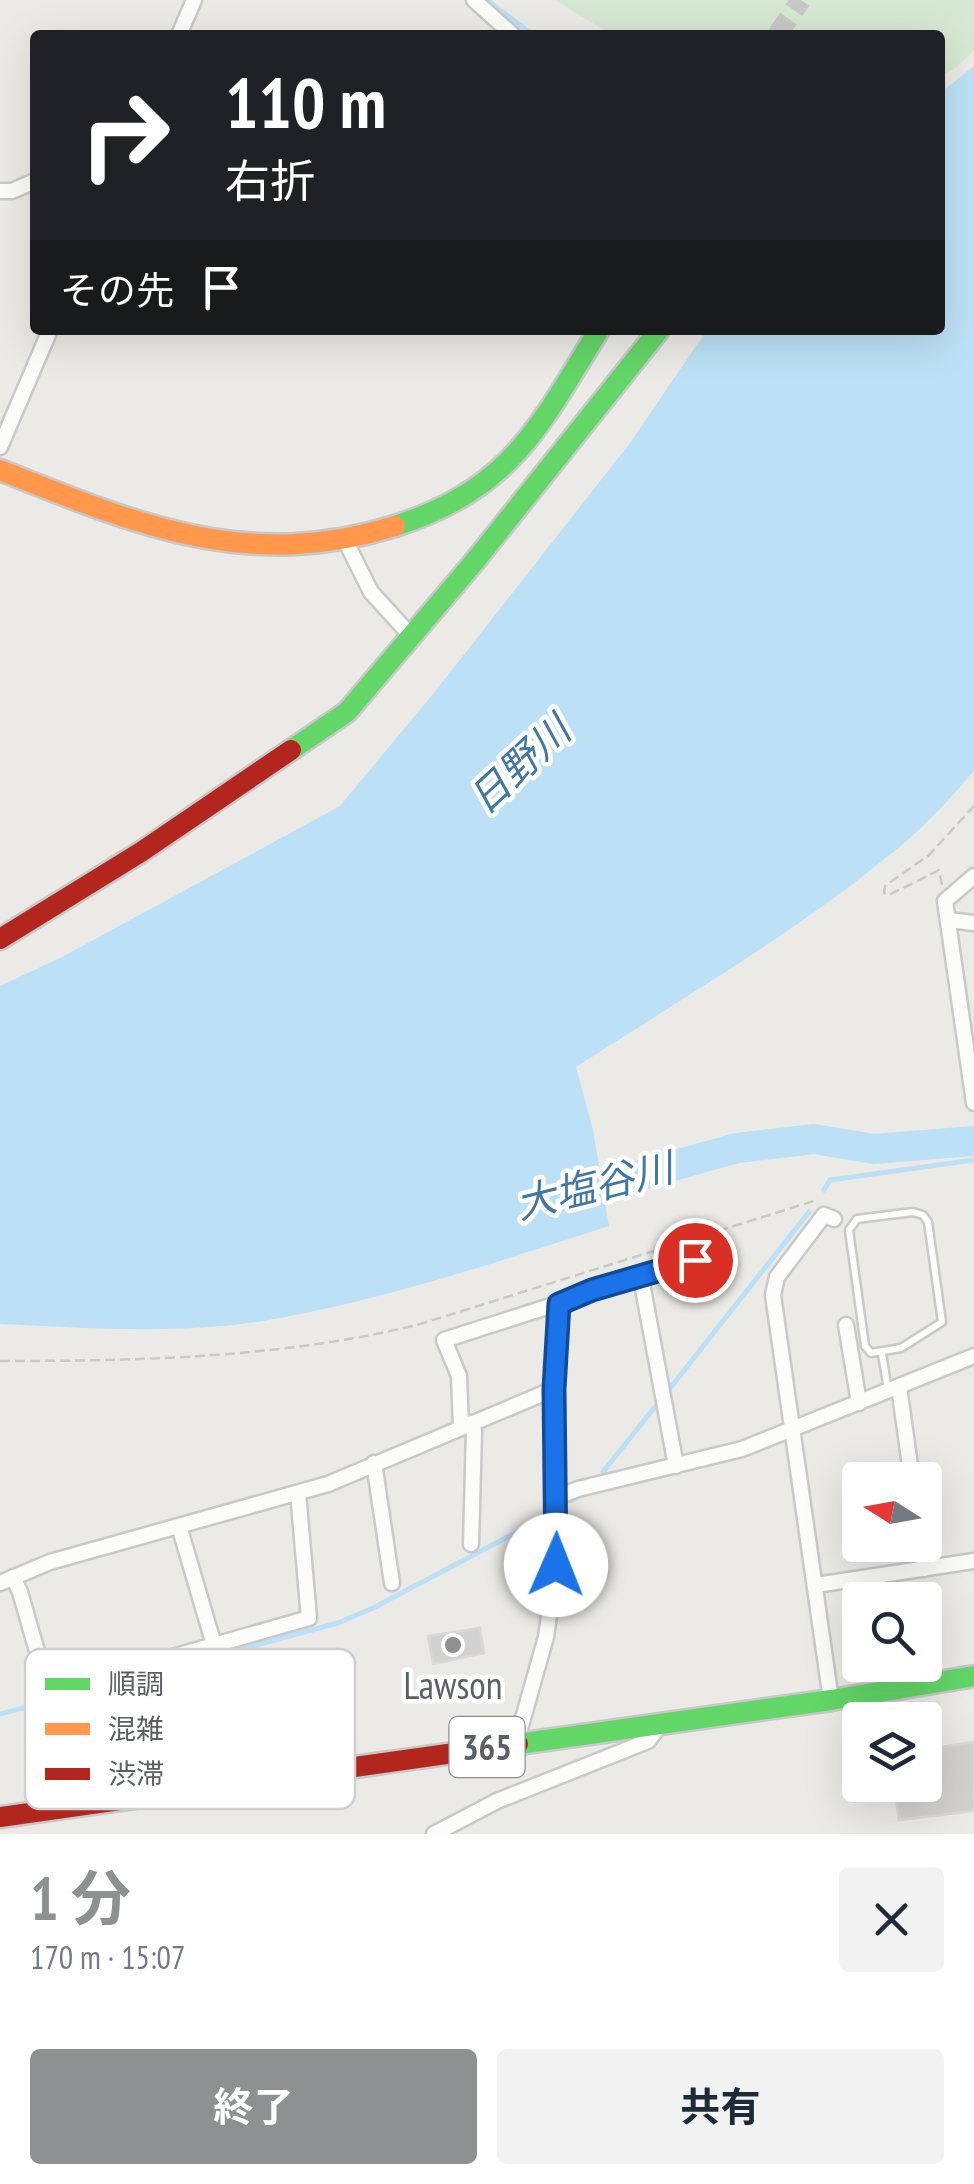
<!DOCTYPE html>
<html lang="ja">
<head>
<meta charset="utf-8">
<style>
  :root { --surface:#fff; --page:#f2f2f3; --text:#1f2937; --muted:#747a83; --accent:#8e9092 }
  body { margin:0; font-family:"PT Sans Narrow","Noto Sans JP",sans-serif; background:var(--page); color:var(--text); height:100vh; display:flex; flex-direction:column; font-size:38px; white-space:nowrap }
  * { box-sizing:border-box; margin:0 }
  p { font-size:32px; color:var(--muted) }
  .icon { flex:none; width:55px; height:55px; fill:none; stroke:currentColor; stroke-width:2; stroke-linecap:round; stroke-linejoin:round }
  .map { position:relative; height:1834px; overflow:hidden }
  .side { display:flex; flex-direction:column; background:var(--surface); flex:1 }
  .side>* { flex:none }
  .hud { position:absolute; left:30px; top:30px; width:915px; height:305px; border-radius:10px; box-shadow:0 10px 40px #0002; background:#202124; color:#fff; overflow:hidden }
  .needle { width:65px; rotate:281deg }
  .fabs { position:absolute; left:842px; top:1462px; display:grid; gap:20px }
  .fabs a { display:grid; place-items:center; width:100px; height:100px; border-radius:10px; background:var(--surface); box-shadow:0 10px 40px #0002; font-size:50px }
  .pin { position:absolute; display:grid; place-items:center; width:85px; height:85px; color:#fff; margin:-42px; border:5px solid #fff; border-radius:50%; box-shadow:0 2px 10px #0007 }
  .me { position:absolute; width:110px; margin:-55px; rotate:1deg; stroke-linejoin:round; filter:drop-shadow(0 0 8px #0008) }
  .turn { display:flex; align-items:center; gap:35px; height:210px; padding:0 30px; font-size:45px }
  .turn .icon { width:130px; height:130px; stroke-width:2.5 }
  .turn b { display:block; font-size:70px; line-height:85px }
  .then { display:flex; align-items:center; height:95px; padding:0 30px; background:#0003; gap:20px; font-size:38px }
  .round { display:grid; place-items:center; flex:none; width:105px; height:105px; border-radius:10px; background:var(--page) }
  .head { display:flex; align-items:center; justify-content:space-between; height:170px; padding:0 30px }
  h1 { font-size:60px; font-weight:700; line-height:75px; color:var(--accent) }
  .cta { display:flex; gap:20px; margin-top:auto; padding:20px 30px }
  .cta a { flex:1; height:115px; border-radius:10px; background:var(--accent); color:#fff; font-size:40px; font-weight:700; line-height:115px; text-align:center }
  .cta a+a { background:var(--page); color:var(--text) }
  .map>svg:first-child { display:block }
  .green { fill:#d6e7d2 }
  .water { fill:#bce0f5 }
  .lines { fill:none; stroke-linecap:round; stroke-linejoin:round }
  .stream { stroke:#bce0f5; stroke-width:5 }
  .river { stroke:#bce0f5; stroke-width:30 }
  .building { fill:#d3d1cf; stroke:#dbd9d6; stroke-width:2.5 }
  .secondary-tunnel { stroke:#c8c8c6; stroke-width:20; stroke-dasharray:20 10; stroke-linecap:butt }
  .lane-casing { stroke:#c8c9c8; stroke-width:11 }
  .street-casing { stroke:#c8c9c8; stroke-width:19 }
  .fast-casing { stroke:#c8c8c8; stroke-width:25 }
  .slow-casing { stroke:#c8c8c8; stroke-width:25 }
  .jam-casing { stroke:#c8c8c8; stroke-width:25 }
  .path { stroke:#c6cac8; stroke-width:2.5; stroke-dasharray:10 5; stroke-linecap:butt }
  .lane { stroke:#fcfcfb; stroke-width:6 }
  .street { stroke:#fcfcfb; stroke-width:14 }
  .fast { stroke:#63d668; stroke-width:20 }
  .slow { stroke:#ff974d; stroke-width:20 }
  .jam { stroke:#b3261e; stroke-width:20 }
  .route-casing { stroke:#114b97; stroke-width:25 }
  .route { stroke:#1a73e8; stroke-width:18 }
  .poi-dot { fill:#8e9092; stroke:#fff; stroke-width:4 }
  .labels { text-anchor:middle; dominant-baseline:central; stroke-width:9; stroke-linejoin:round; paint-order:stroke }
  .shield { fill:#fff; stroke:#8d9092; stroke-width:2.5 }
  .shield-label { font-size:35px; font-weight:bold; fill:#5c6064 }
  .poi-label { font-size:38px; fill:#5c6064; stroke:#fff }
  .water-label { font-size:40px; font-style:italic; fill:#4277a3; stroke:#fff }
  .key { fill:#fff; stroke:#cecfd0; stroke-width:2.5 }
  .key-label { font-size:28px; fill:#5c6064 }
</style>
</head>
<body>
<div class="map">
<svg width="974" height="1834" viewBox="0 0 974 1834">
  <rect width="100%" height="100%" fill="#eceae6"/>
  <path class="green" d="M555,0H974V51L953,70L940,76V35H612Z"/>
  <path class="water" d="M974,66V771C954,794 933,818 910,838C808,925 689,994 576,1067L593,1130L609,1226C500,1261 393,1297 280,1318C188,1336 93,1328 0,1324V986L62,957L340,806L433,694L630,443L707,330H940V93Z"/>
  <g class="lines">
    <path class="stream" d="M487,0L533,35
      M824,1190L830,1180L974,1160
      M667,1392L809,1212
      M603,1472L658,1403
      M571,1501L581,1495
      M0,1714L338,1623L373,1608L549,1515"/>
    <path class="river" d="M565,1196L737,1148L814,1139L874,1149L974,1141"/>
  </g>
  <path class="building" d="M480,1628L484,1653L433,1664L428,1636Z
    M974,1742V1811L899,1820L894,1785H925V1749Z"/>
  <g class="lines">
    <path class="secondary-tunnel" d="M777,35L801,0"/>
    <g class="lane-casing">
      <path id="lane" d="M913,1212L923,1215L928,1222L942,1322L901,1348L871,1353L865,1346L849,1230L857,1219Z
        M882,1354L888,1390"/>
    </g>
    <g class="street-casing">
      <path id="street" d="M474,0L513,35
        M179,35L194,0
        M0,191H12L35,181
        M0,447L50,330
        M345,540L371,592L412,637
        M974,876L945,901L974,1103
        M949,920L974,923
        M641,1278L676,1466
        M846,1325L859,1403
        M899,1387L912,1480
        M461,1427L459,1376L444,1340L722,1251
        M374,1463L392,1583
        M555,1498L578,1489L742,1449L974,1356
        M179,1526L214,1645
        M471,1544L474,1431L471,1423
        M921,1545L925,1569
        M13,1577L20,1592L47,1686L60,1689L309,1618L298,1493
        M0,1583L50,1562L328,1484L554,1389
        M816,1585L974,1561
        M831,1700L773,1295L777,1277L824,1215L834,1219
        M516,1743L546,1637L556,1565L554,1389L559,1304
        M434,1834L497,1801L648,1741L660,1725"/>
    </g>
    <g class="fast-casing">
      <path id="fast" d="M395,526C513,488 539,426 599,330
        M291,750L347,712L475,561L659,330
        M518,1744L831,1700L974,1676"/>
    </g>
    <g class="slow-casing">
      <path id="slow" d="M0,470C135,524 248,572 395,526"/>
    </g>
    <g class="jam-casing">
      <path id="jam" d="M0,939L141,852L291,750
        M0,1817L518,1744"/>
    </g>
    <path class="path" d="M942,885L939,870L889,895L884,893L885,886L929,855L974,806
      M0,1361C141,1361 279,1358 417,1325L817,1200"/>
    <use href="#lane" class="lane"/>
    <use href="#street" class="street"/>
    <use href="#fast" class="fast"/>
    <use href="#slow" class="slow"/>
    <use href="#jam" class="jam"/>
  </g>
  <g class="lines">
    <g class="route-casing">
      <path id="route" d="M556,1565L554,1389L559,1304L592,1290L695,1260"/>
    </g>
    <use href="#route" class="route"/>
  </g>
  <circle class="poi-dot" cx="453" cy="1645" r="10"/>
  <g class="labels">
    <rect class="shield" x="449.5" y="1717" width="75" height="60" rx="8"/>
    <g class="shield-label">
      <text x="487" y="1747">365</text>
    </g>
    <g class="poi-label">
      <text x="453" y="1684">Lawson</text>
    </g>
    <g class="water-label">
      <text transform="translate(519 764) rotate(-43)">日野川</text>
      <text transform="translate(594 1185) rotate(-14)">大塩谷川</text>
    </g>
  </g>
  <rect x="25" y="1649" width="330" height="160" rx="15" class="key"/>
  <rect x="45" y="1678" width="45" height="12" fill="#63d668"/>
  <rect x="45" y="1723" width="45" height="12" fill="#ff974d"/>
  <rect x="45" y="1768" width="45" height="12" fill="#b3261e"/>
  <g class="key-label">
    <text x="108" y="1694">順調</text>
    <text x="108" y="1739">混雑</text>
    <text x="108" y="1784">渋滞</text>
  </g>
</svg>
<div class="fabs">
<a><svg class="needle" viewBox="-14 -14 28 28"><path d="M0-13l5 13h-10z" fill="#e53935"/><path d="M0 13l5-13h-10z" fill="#747a83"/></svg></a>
<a><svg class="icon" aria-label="search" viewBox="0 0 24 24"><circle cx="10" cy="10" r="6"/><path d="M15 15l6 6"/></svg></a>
<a><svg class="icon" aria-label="layers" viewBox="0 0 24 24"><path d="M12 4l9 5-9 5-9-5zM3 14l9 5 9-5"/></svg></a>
</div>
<div class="pin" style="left:695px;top:1260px;background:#d93025"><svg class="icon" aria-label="arrive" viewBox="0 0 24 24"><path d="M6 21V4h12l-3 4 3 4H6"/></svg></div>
<svg class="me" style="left:556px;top:1565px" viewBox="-20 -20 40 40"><circle r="19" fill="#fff"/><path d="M0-13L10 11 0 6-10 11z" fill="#1a73e8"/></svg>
<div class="hud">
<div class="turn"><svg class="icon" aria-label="right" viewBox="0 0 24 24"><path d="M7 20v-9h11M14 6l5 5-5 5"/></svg><div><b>110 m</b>右折</div></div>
<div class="then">その先<svg class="icon" aria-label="arrive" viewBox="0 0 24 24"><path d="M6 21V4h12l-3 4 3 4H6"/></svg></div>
</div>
</div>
<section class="side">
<div class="head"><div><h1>1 分</h1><p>170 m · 15:07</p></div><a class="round"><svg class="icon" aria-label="close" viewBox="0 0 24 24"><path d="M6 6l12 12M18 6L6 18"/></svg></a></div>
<div class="cta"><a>終了</a><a>共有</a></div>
</section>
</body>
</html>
